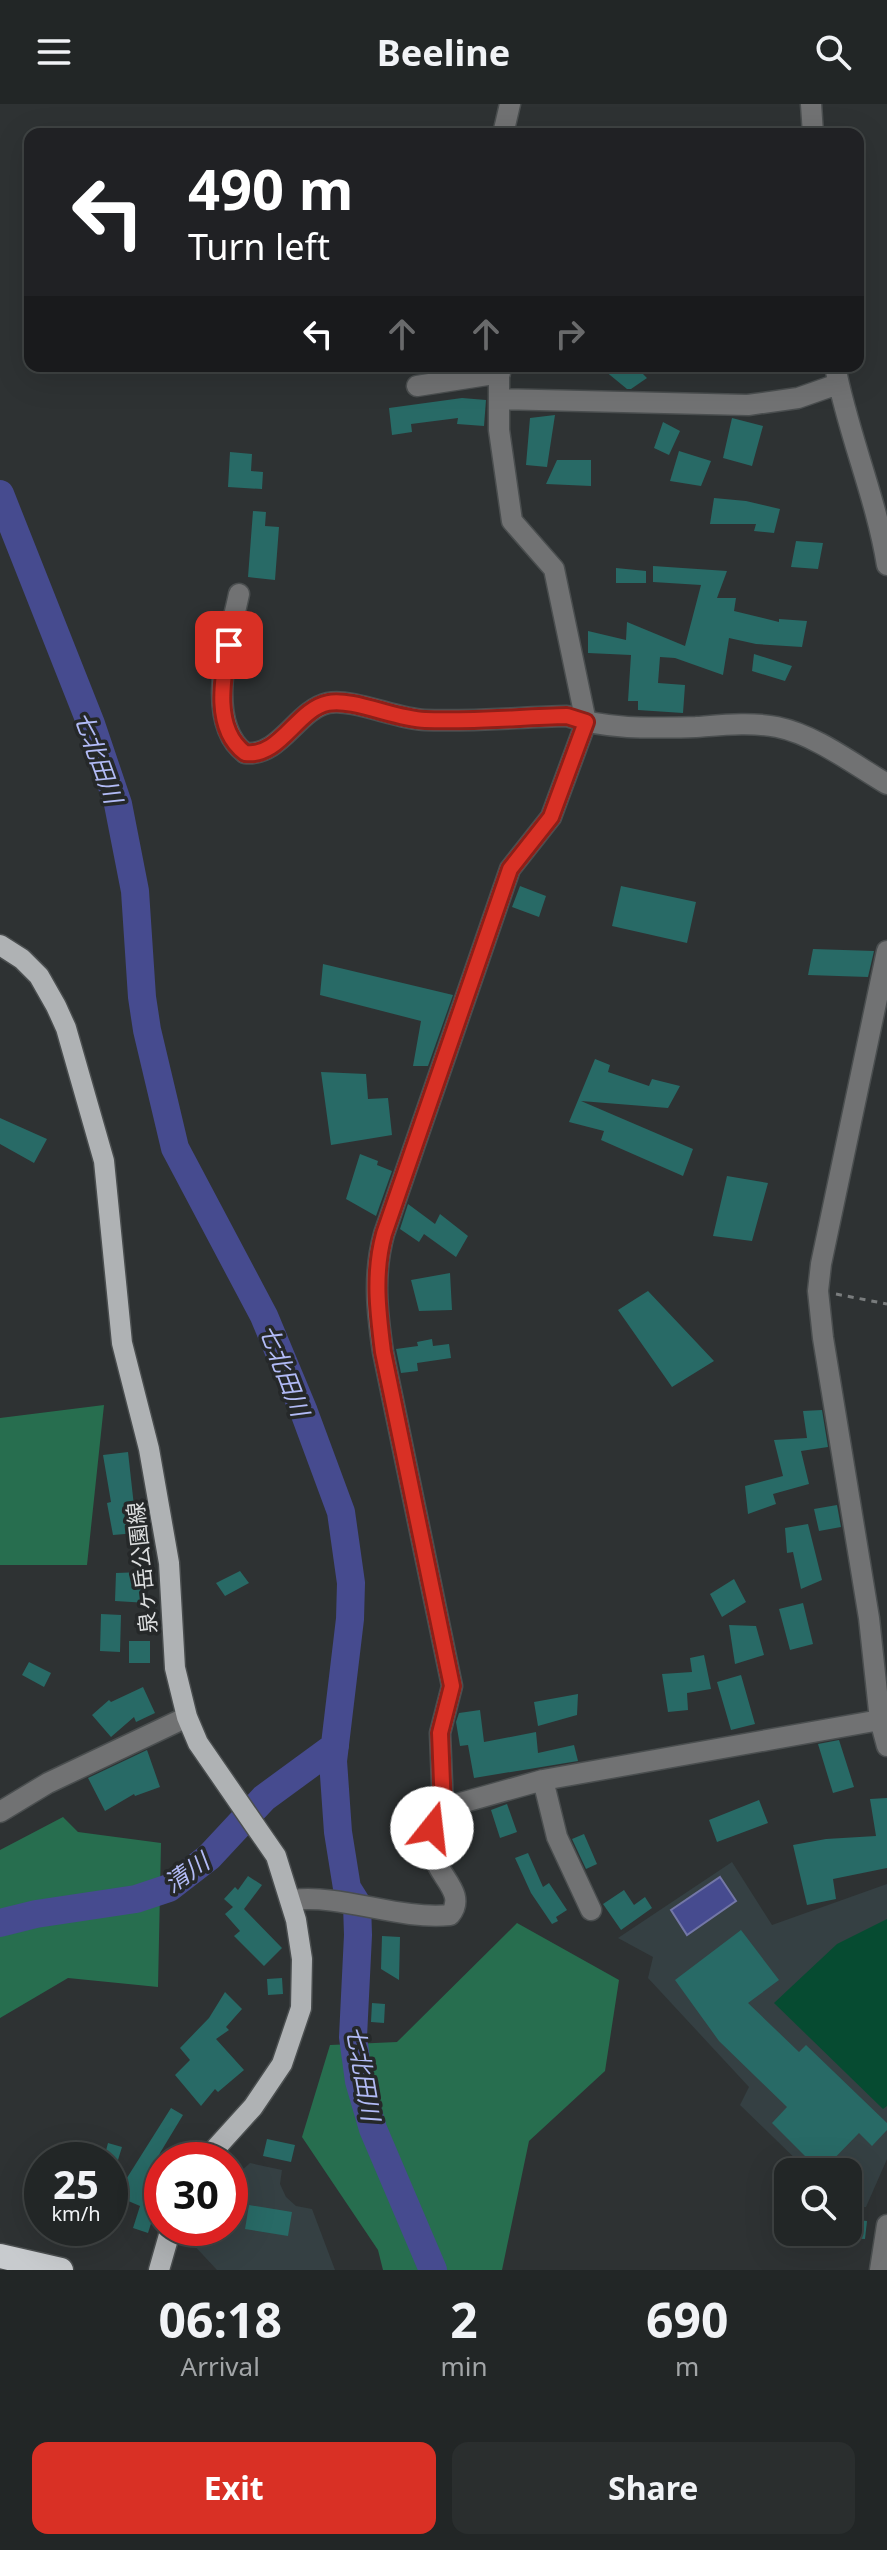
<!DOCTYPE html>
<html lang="en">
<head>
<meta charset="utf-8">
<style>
  :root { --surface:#222626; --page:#2a2e2e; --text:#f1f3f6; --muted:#a2a5a7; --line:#3f4343; --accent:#d93025 }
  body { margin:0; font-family:"Noto Sans","Noto Sans JP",sans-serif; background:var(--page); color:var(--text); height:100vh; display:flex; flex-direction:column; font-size:30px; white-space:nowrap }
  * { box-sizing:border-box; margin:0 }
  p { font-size:26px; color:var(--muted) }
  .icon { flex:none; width:44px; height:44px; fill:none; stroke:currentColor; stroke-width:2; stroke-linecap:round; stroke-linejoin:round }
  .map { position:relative; height:2166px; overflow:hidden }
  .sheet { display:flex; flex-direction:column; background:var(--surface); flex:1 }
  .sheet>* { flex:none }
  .guide { position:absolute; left:24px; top:24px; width:840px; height:244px; border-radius:16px; box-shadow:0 8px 32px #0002,0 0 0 2px var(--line); background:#202124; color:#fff; overflow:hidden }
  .buttons { position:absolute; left:774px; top:2054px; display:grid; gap:16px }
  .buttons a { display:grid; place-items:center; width:88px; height:88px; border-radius:16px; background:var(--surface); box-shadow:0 8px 32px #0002,0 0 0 2px var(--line); font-size:40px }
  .speed { position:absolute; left:24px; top:2038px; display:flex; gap:16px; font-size:40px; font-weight:700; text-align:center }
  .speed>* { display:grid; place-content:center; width:104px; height:104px; border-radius:50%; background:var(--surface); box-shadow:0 8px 32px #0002,0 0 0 2px var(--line); line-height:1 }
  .speed small { font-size:20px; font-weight:400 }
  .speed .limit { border:12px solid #d22; background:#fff; color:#111 }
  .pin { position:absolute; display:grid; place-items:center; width:68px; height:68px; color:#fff; margin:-34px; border-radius:16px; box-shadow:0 4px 12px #0006 }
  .me { position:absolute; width:88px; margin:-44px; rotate:16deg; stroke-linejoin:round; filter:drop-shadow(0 0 6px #0008) }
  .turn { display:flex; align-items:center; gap:28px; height:168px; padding:0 32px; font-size:36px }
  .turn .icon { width:104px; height:104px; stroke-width:2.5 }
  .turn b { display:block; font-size:56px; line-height:68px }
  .lanes { display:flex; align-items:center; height:76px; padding:0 32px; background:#0003; justify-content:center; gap:40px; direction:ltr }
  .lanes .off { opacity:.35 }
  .eta { display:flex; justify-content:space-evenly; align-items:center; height:136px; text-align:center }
  .eta b { font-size:48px; font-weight:700; line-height:56px }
  .action { display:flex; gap:16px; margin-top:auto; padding:16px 32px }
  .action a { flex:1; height:92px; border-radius:16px; background:var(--accent); color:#fff; font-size:32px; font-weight:700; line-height:92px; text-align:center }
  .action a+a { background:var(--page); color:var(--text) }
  header { display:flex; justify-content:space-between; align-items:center; height:104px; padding:0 32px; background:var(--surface); font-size:36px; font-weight:700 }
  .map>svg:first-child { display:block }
  .built { fill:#354043 }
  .green { fill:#064b31 }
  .forest { fill:#276e4f }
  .water { fill:#464b8f; stroke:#7377a7; stroke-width:2 }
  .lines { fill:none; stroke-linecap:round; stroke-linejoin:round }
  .river { stroke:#464b8f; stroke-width:28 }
  .building { fill:#286a66 }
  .minor-casing { stroke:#4a4e4f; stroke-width:23 }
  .major-casing { stroke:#4a4e4f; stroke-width:23 }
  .highway-casing { stroke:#4a4e4f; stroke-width:27 }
  .path { stroke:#797c7d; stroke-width:3; stroke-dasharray:6 6; stroke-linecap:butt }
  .minor { stroke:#717273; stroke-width:20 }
  .major { stroke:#afb2b4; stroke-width:20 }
  .highway { stroke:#c8cbce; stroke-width:24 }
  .route-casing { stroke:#8d1f18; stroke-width:20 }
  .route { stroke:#d93025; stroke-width:14 }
  .labels { text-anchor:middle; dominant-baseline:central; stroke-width:7; stroke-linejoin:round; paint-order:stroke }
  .street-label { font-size:22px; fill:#dddfe0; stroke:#252829 }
  .water-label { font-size:24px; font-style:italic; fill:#b2bbf6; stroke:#252829 }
</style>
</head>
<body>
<header><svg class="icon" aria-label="menu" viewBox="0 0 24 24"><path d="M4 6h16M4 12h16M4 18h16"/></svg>Beeline<svg class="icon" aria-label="search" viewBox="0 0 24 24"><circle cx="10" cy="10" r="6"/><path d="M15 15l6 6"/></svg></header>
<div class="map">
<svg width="887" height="2166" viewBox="0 0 887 2166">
  <rect width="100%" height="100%" fill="#2e3233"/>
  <path class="built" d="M732,1758L772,1821L887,1780V2055L866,2103L848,2104V2068H809L740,2001L749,1983L648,1874L653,1853L618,1834Z
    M250,2059L282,2066L280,2080L286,2093L296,2102L312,2105L335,2166H217L190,2137L195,2124H230V2077Z"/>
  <path class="green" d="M887,1815V2002L883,2005L774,1899L837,1840Z"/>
  <path class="forest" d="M104,1301L87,1461H0V1314Z
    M63,1713L78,1728L161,1739L158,1883L68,1874L0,1914V1746Z
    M517,1819L619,1876L605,1967L529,2037L502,2166H383L378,2146L302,2033L330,1941L397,1938Z"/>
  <path class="water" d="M720,1773L736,1797L687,1831L671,1806Z"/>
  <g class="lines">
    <path class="river" d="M0,390L91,620L118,700L135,787L142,893L147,926L175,1044L264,1212L304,1308L341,1408L351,1479L350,1515L333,1657L338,1728L347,1784L357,1800L358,1831L353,1933L359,1977L373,2025L433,2166
      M0,1819L36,1810L136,1795L169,1784L209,1753L264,1694L335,1642"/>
  </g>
  <path class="building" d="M599,262H635L647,274L631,285H627Z
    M462,294L486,296L484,322L457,320L458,314L411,320L412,328L392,331L389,304Z
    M555,311L547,363L526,361L530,314Z
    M732,314L763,322L752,362L723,354Z
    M663,318L680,327L669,351L654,344Z
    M679,347L711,357L701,382L670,377Z
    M230,348L252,350L251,367L263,368L262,385L228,383Z
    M557,356H591V382L546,380Z
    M714,394L746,397L780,405L774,429L754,427L756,420H710Z
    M253,407L266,408L265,422L279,423L275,476L248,473Z
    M796,437L823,439L818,465L791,463Z
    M653,462L727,467L717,494H736L734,507L779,518V515L807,517L802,543L756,540L729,534L723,571L675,554L660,553L658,579L685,581L683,609L638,606V597H628L631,551L588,549V527L626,536L627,518L685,542L701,481L653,478Z
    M616,464L646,467V479H616Z
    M754,550L792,562L785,577L752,567Z
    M520,782L546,792L539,813L512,803Z
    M621,782L696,798L687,839L612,822Z
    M813,845L874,847L868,873L808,871Z
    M323,860L453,891L428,962H413L421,917L320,891Z
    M595,955L610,961L608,968L649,982L652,975L680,982L668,1004L581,997L693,1045L683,1072L601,1036L604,1027L569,1018Z
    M321,968L366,970L368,995L388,994L392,1031L331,1041Z
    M0,1014L47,1035L34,1059L0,1040Z
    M360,1050L378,1057L377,1061L392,1067L376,1112L346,1095Z
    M727,1072L768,1079L752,1137L713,1132Z
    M408,1100L435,1120L440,1110L468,1132L456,1153L424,1130L419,1138L400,1125Z
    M450,1169L452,1206L419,1207L411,1176Z
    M648,1187L714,1257L672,1283L618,1206Z
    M432,1235L433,1242L449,1240L451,1254L417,1259L418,1267L401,1269L396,1245L418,1242L417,1238Z
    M822,1306L828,1343L801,1347L809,1380L773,1390L776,1400L748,1410L745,1382L783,1372L774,1336L807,1334L803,1307Z
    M128,1348L137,1429L113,1431L107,1399L111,1398L103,1351Z
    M837,1401L841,1423L819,1427L814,1405Z
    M808,1420L822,1476L801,1485L793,1448L787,1449L785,1424Z
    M240,1467L249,1479L225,1492L216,1479Z
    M143,1468L148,1499L115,1497L116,1469Z
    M734,1475L746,1498L722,1513L710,1490Z
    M803,1499L813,1540L790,1546L779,1505Z
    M101,1510L121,1511L120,1548L100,1547Z
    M729,1521L756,1522L764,1551L735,1560Z
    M129,1537H150V1559H129Z
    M704,1551L711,1585L687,1589L688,1606L668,1608L662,1570L692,1568L690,1554Z
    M29,1558L51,1569L44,1583L22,1571Z
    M741,1571L755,1620L731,1626L717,1578Z
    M143,1583L155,1609L136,1618L134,1613L111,1633L92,1611L109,1596L111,1598Z
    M578,1590L577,1611L538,1622L534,1598Z
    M480,1606L484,1638L536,1628L538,1649L574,1641L578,1657L474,1674L468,1641L460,1642L456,1618L459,1609Z
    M839,1636L854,1683L833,1689L818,1640Z
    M147,1646L160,1683L135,1692L134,1690L105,1707L88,1674Z
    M887,1694V1764L833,1775L836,1795L807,1801L793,1741L826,1735L876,1732L870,1695Z
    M759,1696L768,1719L717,1738L709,1716Z
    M507,1700L517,1728L500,1734L491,1706Z
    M584,1730L597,1760L586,1765L572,1735Z
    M528,1749L543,1783L549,1779L567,1806L556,1813L558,1817L552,1820L531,1789L515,1754Z
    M248,1772L262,1781L244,1805L282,1844L264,1862L234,1832L240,1827L225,1810L233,1803L224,1795L235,1783L238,1786Z
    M624,1786L634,1801L645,1793L652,1804L621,1826L603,1800Z
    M741,1826L779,1876L748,1899L799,1948L806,1941L887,2019V2026L872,2042L859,2029L821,2068L772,2019L787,2003L719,1937L675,1876Z
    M382,1832L400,1833L399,1876L381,1865Z
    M282,1874L283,1890L268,1891L267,1875Z
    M225,1888L242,1905L226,1923L229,1926L216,1935L244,1966L218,1988L215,1985L201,2002L175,1971L190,1956L180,1944L209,1914Z
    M372,1899L385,1900L384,1919L371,1918Z
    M171,2004L183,2011L160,2049L154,2065L162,2068V2078L152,2106L155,2107L148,2129L133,2124L140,2102L119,2093L125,2077Z
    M267,2035L295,2041L291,2058L263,2052Z
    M108,2039L122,2043L118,2056L104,2054Z
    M36,2070H42V2110L28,2108Z
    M249,2101L292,2108L288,2132L245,2125Z
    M848,2115L867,2117L865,2135L848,2134Z"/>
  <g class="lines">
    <g class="minor-casing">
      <path id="minor" d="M811,0L813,30
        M503,30L510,0
        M835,262C848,330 876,393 887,461
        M417,282L500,269
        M500,295L748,301L798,294L838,280
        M239,490C230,533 203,617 245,649C280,653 297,606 328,599C353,594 396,615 425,616C472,618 520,613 567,612C608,626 654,624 696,623C723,621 751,618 777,623C816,631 853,660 887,680
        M887,847L821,1160L818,1187L823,1234L869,1514L880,1616L887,1642
        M543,1676L557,1733L591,1806
        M443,1704L440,1629L452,1582L383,1248C377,1208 373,1170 384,1130L510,765L551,713L586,618L554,465L512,417L499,326V262
        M0,1708L48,1679L187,1613
        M292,1796C344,1790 396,1816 450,1811C467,1790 439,1773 434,1752C431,1739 432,1724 434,1711L443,1704L543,1676L880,1616
        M880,2166L887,2121"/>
    </g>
    <g class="major-casing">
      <path id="major" d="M0,841L22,855L39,872L56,902L66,924L104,1057L122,1239L149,1345L169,1459L175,1564L187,1613L198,1639L276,1752L296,1816L302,1855L301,1904L282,1960L253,2003L205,2056
        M159,2166L171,2124"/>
    </g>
    <g class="highway-casing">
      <path id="highway" d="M0,2152L61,2166"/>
    </g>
    <path class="path" d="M836,1190L887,1200"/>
    <use href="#minor" class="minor"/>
    <use href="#major" class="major"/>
    <use href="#highway" class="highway"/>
  </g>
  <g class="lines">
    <g class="route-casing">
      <path id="route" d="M229,541C222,575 213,625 245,649C280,654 297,605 328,599C353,594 395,615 425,616C472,618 520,613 567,612L586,618L551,713L510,765L384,1130C373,1170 378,1208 383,1248L452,1582L440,1629L443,1704L434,1711L432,1724"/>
    </g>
    <use href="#route" class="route"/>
  </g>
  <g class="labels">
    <g class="street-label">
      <text transform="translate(141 1464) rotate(-96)">泉ヶ岳公園線</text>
    </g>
    <g class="water-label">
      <text transform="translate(99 653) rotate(70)">七北田川</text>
      <text transform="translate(285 1266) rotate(69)">七北田川</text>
      <text transform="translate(186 1768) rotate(-35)">清川</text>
      <text transform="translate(364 1969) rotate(80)">七北田川</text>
    </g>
  </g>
</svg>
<div class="buttons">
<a><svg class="icon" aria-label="search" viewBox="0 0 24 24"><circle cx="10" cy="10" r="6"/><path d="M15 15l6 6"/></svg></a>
</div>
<div class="speed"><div>25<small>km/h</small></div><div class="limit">30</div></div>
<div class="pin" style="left:229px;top:541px;background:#d93025"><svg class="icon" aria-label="arrive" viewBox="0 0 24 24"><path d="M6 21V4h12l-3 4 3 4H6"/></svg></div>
<svg class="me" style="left:432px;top:1724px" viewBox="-20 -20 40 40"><circle r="19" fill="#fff"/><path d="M0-13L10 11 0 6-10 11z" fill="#d93025"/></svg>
<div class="guide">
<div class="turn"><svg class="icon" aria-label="left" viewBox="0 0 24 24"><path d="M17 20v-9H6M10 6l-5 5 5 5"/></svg><div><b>490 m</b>Turn left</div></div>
<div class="lanes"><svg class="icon" aria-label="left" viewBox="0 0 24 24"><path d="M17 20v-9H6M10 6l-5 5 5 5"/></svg><svg class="icon off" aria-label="ahead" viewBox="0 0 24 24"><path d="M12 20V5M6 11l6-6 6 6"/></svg><svg class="icon off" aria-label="ahead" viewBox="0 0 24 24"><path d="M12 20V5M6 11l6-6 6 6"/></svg><svg class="icon off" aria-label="right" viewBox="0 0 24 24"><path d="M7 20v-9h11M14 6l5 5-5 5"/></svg></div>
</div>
</div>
<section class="sheet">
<div class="eta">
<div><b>06:18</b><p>Arrival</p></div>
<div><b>2</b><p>min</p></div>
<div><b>690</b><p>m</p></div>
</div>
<div class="action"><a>Exit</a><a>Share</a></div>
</section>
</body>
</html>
